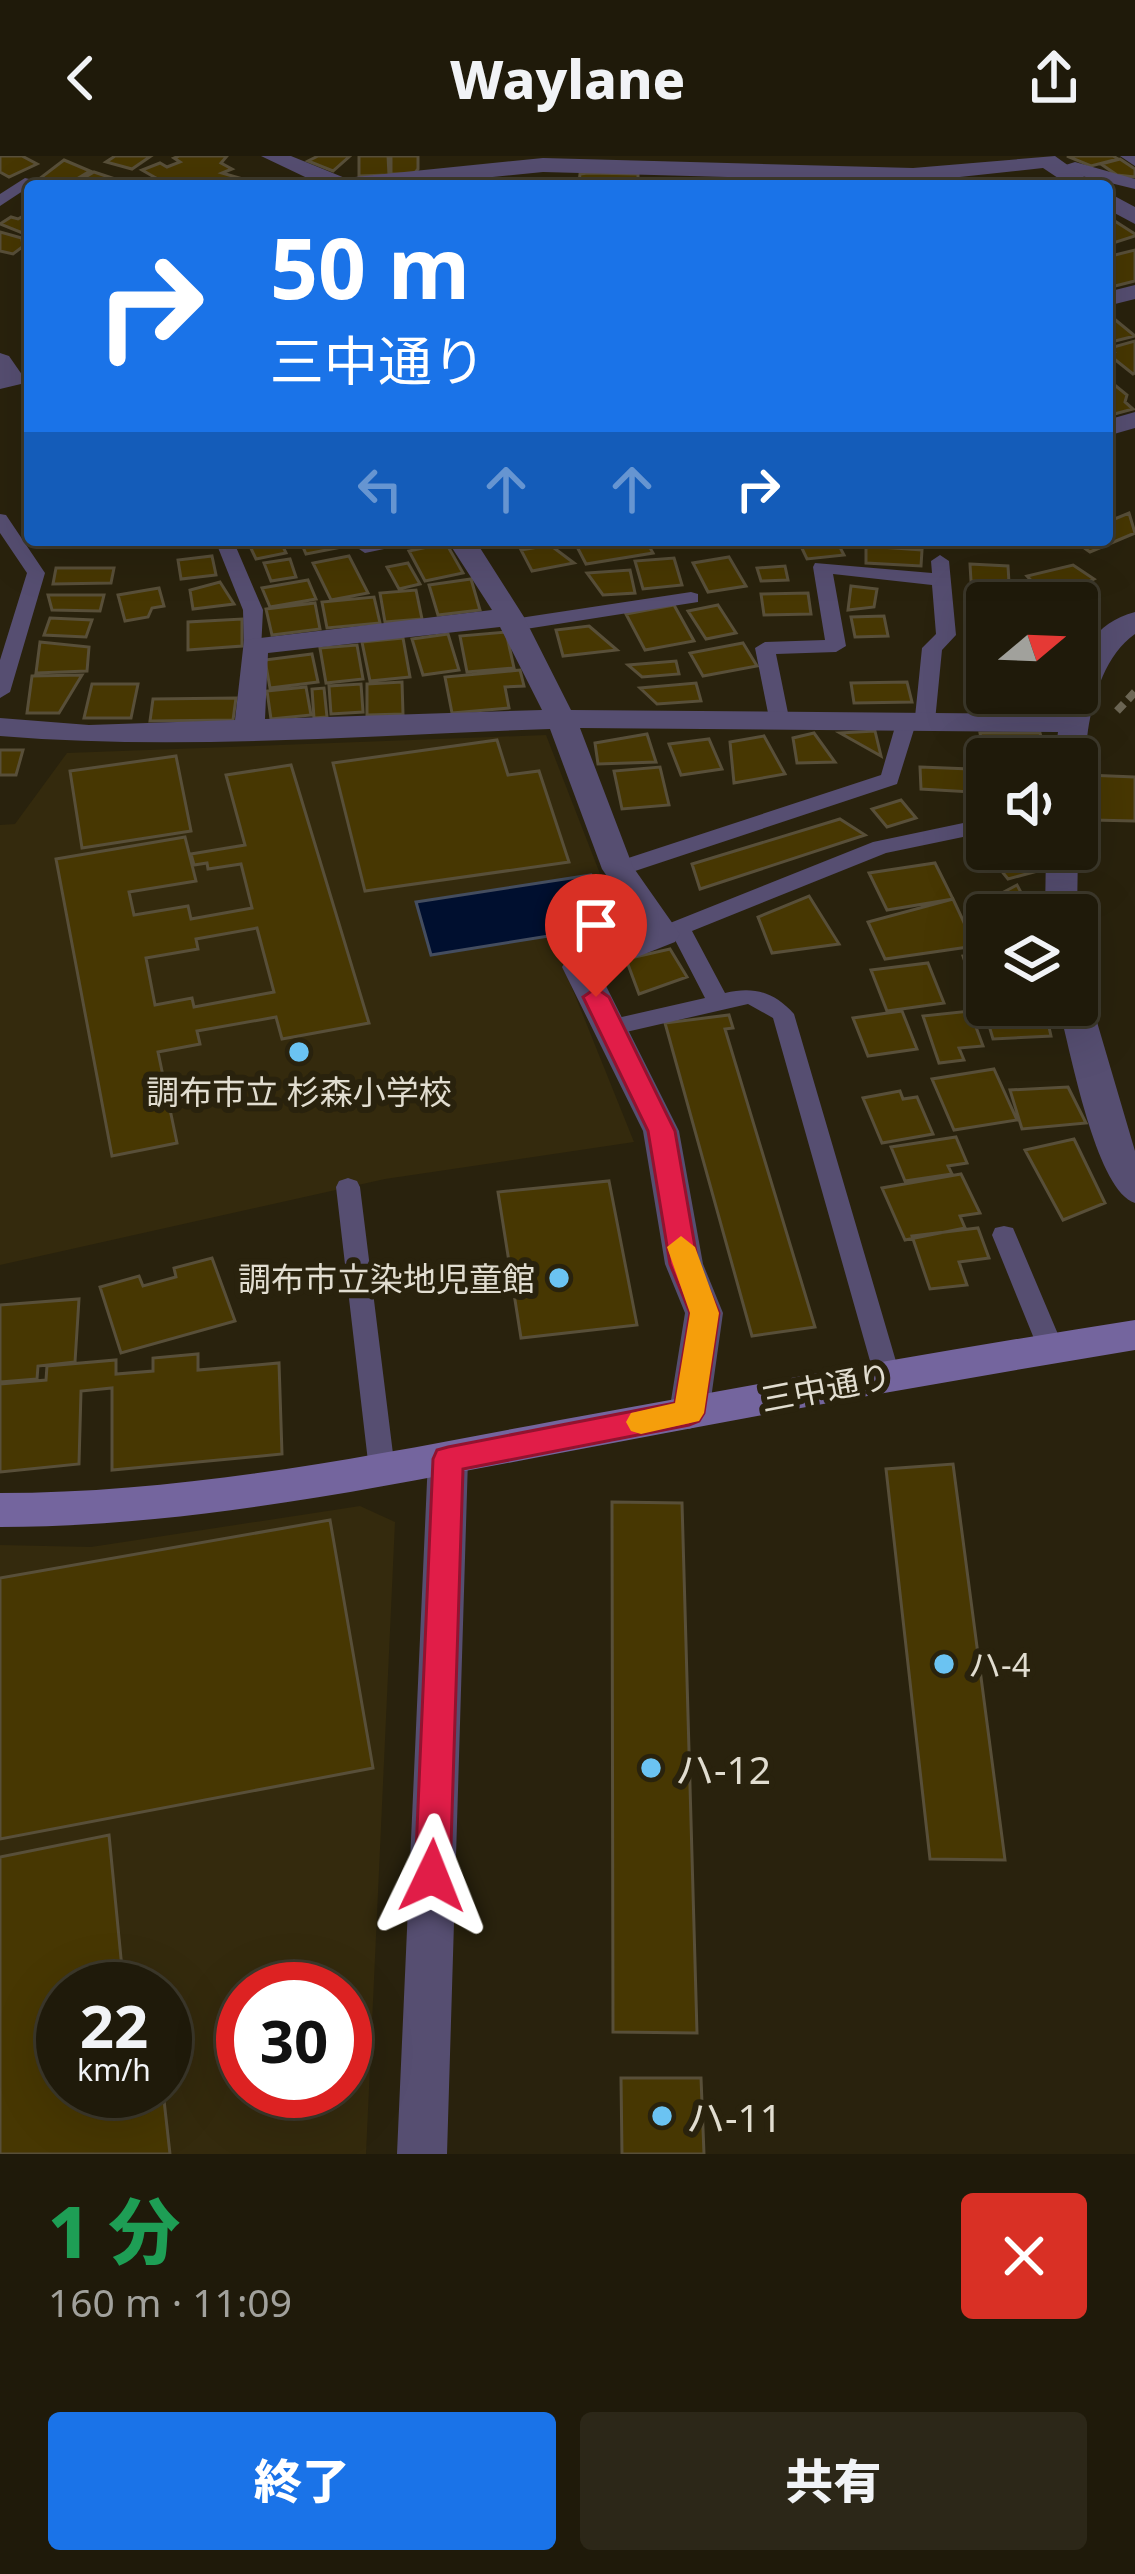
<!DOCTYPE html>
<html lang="ja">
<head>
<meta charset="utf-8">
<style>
  :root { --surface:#1f1a0a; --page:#2c2718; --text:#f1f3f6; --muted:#a1a19c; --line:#3c382b; --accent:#1a73e8 }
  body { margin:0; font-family:"Noto Sans","Noto Sans JP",sans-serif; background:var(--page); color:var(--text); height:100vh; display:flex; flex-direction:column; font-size:45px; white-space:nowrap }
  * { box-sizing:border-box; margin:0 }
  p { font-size:39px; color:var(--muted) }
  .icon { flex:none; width:66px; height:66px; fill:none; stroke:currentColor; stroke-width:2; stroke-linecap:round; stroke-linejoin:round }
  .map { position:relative; height:1998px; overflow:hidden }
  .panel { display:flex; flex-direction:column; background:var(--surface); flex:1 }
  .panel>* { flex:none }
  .top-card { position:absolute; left:24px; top:24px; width:1089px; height:366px; border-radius:12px; box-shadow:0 12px 48px #0002,0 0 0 3px var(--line); background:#1a73e8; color:#fff; overflow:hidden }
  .needle { width:78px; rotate:71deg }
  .controls { position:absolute; left:966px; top:426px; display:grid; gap:24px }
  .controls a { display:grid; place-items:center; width:132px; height:132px; border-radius:12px; background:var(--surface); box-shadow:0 12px 48px #0002,0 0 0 3px var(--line); font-size:60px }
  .speed { position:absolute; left:36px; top:1806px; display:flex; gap:24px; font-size:60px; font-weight:700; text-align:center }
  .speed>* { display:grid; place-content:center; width:156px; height:156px; border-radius:50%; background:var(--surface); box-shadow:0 12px 48px #0002,0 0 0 3px var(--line); line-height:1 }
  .speed small { font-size:30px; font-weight:400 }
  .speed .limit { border:18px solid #d22; background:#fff; color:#111 }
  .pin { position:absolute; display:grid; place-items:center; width:102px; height:102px; color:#fff; margin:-123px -51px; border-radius:50% 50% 50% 0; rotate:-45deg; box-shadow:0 0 12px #0007 }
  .pin .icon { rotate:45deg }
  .me { position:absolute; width:132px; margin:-66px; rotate:2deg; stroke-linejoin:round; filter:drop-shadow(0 0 9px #0008) }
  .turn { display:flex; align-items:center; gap:42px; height:252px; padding:0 48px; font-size:54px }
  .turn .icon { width:156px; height:156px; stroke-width:2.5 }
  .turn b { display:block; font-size:84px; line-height:102px }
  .lanes { display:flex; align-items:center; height:114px; padding:0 48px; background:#0003; justify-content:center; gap:60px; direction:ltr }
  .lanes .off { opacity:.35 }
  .round { display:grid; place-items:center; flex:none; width:126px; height:126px; border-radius:12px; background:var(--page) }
  .head { display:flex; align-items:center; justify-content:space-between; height:204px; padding:0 48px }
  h1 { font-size:72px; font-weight:800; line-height:90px; color:#1e9e55 }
  .action { display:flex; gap:24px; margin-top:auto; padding:24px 48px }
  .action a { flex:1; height:138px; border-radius:12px; background:var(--accent); color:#fff; font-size:48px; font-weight:800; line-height:138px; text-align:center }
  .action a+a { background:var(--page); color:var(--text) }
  header { display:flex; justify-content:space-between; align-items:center; height:156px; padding:0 48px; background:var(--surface); font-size:54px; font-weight:800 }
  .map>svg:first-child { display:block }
  .built { fill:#342a0d; fill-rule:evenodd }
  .water { fill:#000f2f; stroke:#444d5f; stroke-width:3 }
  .building { fill:#473702; stroke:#584f39; stroke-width:3; fill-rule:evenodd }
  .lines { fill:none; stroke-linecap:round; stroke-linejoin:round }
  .path { stroke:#6d6755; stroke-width:8; stroke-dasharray:10 6; stroke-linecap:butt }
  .lane { fill:#564e71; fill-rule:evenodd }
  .street { fill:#564e71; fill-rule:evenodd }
  .secondary { fill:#74659e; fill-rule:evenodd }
  .route { fill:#e11d48; stroke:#92132f; stroke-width:3 }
  .slow { fill:#f59e0b }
  .poi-dot { fill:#6bc3f2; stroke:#29220d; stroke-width:4.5 }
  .labels { text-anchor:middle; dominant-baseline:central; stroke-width:12; stroke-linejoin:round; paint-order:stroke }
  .poi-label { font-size:33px; fill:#e1ddd0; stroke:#29220d }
  .street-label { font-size:33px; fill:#e1ddd0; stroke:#29220d }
  .near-poi-label { font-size:39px; fill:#e1ddd0; stroke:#29220d; text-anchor:start }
</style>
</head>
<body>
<header><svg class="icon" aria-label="back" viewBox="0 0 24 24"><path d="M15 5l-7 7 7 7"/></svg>Waylane<svg class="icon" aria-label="share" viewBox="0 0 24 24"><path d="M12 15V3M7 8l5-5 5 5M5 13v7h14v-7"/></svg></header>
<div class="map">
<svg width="1135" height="1998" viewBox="0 0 1135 1998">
  <rect width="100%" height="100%" fill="#29220d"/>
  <path class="built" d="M546,579L604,728L638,771L575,784L562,807L634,986L385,1023L0,1109V669L15,668L67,597Z
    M360,1350L395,1366L366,1998H0V1389L91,1391ZM63,1833H165V1935H63ZM243,1833H345V1935H243Z"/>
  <path class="water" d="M591,719L611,770L431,799L416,746Z"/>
  <path class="building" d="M0,0H22L37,8L9,21L0,16Z
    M115,0H151L132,13L106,6Z
    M179,0H227L221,7L232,13L222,17L253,26L170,30L142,14L160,7L167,11L180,6L174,2Z
    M318,0H350L333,15L308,5Z
    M359,0H388L389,19L359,20Z
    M391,0H418V13L414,18H391Z
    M1067,0H1113L1118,3L1091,10Z
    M1120,3L1135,13V21L1117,19L1101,8Z
    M64,4L90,15L65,30L39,23Z
    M94,16L118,24L108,30H70Z
    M588,17L638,18V30H585L579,26L580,18Z
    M30,56V80L0,68L11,61L18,63Z
    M1107,60L1135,78V80L1107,89Z
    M0,76L25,83L21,84L29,86L13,98L0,95Z
    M1135,94V125L1107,132V101Z
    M1107,157L1135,180L1107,187Z
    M1135,185V217L1133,218L1108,198L1114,196L1110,192Z
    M1111,226L1127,239L1125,246L1133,253L1107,260V227Z
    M1129,357L1135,377L1090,396L1073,384H1107V366Z
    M247,384H280L286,397L256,403Z
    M300,384H333L337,392L306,398Z
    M620,384L623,389L646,385L653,397L586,408L574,385Z
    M798,384H836L844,399L807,403Z
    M446,387L463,417L425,425L409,395Z
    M550,389L574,407L532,415L521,394Z
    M866,390L922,394L921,410L866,407Z
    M212,400L216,419L181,423L178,404Z
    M349,400L368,437L331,444L313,407Z
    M729,401L746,430L708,436L693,407Z
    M674,402L682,429L643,433L635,405Z
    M290,403L296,421L271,425L264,407Z
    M408,407L420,428L399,433L387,411Z
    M970,408L1008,410L1009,427L971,425Z
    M1073,409L1094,423L1050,445L1027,420Z
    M785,410L788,424L761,425L757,412Z
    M56,412H114L111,427L53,428Z
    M630,414L635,437L603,439L587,417Z
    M471,423L480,454L438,459L429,429Z
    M308,424L316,443L270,451L262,432Z
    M220,426L234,448L193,453L190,434Z
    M851,430L877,433L874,451L848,454Z
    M159,432L164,450L152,452L148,461L125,465L118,439Z
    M416,434L422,463L385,466L380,437Z
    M808,437L811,458L764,459L761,438Z
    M48,439H104L100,455L52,454Z
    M374,441L380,467L327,472L322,446Z
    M315,447L320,473L272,479L266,453Z
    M674,449L694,485L645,494L626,458Z
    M718,449L736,477L706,483L688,455Z
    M884,460L888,480L855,481L851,461Z
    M50,462L92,464L86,481L44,479Z
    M242,463V490L188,494V466Z
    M589,470L617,494L563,500L556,474Z
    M506,476L514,512L467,516L460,480Z
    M448,478L459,514L423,519L412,483Z
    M403,482L410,521L370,525L362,486Z
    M40,486L89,491L87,515L36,517Z
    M743,487L757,510L703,520L690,497Z
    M357,489L363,523L326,527L320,492Z
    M969,494L987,496V525L966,526Z
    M312,498L318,526L270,532L265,504Z
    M676,505L679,518L642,521L628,509Z
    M520,514L524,530L505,531L509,552L452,557L445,521Z
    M82,519L59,557H27L32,520Z
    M402,526L403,558L367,559V528Z
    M907,526L912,546L854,547L851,527Z
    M696,527L701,545L657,548L640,532Z
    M92,528H138L131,562H84Z
    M361,528L363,556L331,558L329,530Z
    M306,531L311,559L271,563L267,535Z
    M324,532L327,561L314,562L312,533Z
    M236,542L233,564L150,565L153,543Z
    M875,575L881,600L840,577Z
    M814,577L835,606L797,607L793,582Z
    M980,577H1040L1047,603L985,604Z
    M647,578L656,606L598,608L595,587Z
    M764,580L785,618L734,627L730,586Z
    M709,583L722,613L681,619L669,588Z
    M497,584L508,619L539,615L569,706L365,735L333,607Z
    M0,594H23L16,619H0Z
    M176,600L191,675L82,692L70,615Z
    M291,609L369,867L282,883L276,861L197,875L200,888L158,896L177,987L112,1000L56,703L185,681L196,725L129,736L134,759L188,750L191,763L252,752L241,708L208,713L207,707L194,709L191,698L245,689L226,619ZM257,772L274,836L194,851L192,842L155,849L146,802L198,793L196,783Z
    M660,611L669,649L622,653L614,615Z
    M920,611L970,613L971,636L921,633Z
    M1086,619L1135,621V665L1093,664Z
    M901,644L916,662L887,671L872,653Z
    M840,663L865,679L700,733L692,708Z
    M987,686V693H1034L1049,712L1008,723L980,688Z
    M935,707L953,743L887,754L869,717Z
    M1017,729L1033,759H987L981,748Z
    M809,740L839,788L772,797L758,761Z
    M953,743L975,790L885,803L868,766Z
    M670,793L687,821L639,838L626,803Z
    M987,797V825L972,827L963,800Z
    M928,807L944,847L887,855L871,814Z
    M987,827V849H1014L979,853L969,829Z
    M1023,849H1044L1051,880L993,883L985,856Z
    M902,855L917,893L868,900L853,862Z
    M970,855L983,890L959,892L964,904L939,907L923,860Z
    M729,859L733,872L725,873L815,1171L752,1180L665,867Z
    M994,913L1017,964L954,974L932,923Z
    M1068,931L1086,967L1022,973L1010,934Z
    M900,935L903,943L917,941L933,978L882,987L863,942Z
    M956,981L967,1007L948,1010L952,1018L905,1025L891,991Z
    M1074,983L1105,1047L1063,1064L1025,994Z
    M961,1018L980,1057L960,1060L965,1072L905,1084L882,1032Z
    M609,1025L637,1169L521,1182L498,1036Z
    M978,1072L989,1102L959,1106L967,1129L930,1133L912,1080Z
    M212,1102L235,1165L121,1197L100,1131L139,1120L143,1130L176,1121L174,1112Z
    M79,1143L75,1206L38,1210L37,1223L0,1226V1149Z
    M198,1198V1214L279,1207L282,1298L112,1314V1232L81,1235L79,1308L0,1316V1228L46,1224L47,1210L116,1204V1218L153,1215V1202Z
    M953,1308L1005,1704L930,1703L886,1313Z
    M612,1346L682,1347L697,1877L613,1876Z
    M330,1364L373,1612L0,1683V1422Z
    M109,1679L124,1833H63V1935H163L170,1998H0V1701Z
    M621,1922H701L704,1998H622Z"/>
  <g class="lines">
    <path class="path" d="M1117,555L1135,536"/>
    <path class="lane" d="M1120,0H1135V10Z
      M1075,6L1135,23V33L1053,13Z
      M25,22L38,25L0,50V38Z
      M0,358L6,359L45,417L10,536L0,542V504L27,417L0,377Z
      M215,384H233L263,454L261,494L254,496L244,490L243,454Z
      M372,384H410L408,388L365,397L356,391Z
      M940,399L949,405L956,479L942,494L935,565L925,571L916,567L897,628L626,718H610L607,713L610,708L881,619L897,564L907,558L915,561L922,492L936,478L932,429L833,418L846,490L836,496L776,498L789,562L786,566H772L769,562L755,492L765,486L825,484L813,411L815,407L932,417L931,405Z
      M691,436L698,438V446L513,475L503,469L513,463Z
      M987,662V676L886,697L692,775L725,837C754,830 774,836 794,858L900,1219L896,1226L887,1229L878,1226L874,1219L773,862L748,848L613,879L602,871L613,863L705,842L674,782L655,783L652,778L655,773L873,686Z
      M348,1022L357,1025L360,1031L395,1314L391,1322L382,1325L373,1322L369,1314L336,1031L339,1025Z
      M1004,1070L1013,1072L1016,1079L1063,1190L1059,1197L1050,1200L1041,1197L1037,1190L992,1079L995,1072Z"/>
    <path class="street" d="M261,0H291L345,22L543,2L913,12L1055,0L1097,30H1070L1043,12L913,26L543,16L403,30H324Z
      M1107,36L1135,51V68L1107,53Z
      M1135,129V143L1107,150V136Z
      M0,197L9,200L25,223L21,228L0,233Z
      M1135,256V272L1107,280V264Z
      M447,384H475L524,461L571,554L1062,558L1069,537H1077C1077,498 1094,467 1135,456V478C1106,498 1094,538 1088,574C1086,588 1087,601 1077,611V603H1054L1058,576L580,572L633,711L680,778L675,786L599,816L679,975L703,1108L723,1157L709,1257L703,1268L689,1273L675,1268L669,1257L685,1157L665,1108L643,975L562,811L567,803L643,773L602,713L550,573C366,579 183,595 0,580V562L89,569L235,564L244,484L492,454ZM500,471L542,554L265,563L268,497Z
      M1046,693H1078L1077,760L1045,759Z
      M1077,838L1087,841L1092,849L1135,995V1047C1095,1034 1070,891 1058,849H1077Z
      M448,1286L462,1291L468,1303L447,1998H397L428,1303L434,1291Z"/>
    <path class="secondary" d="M1135,1164V1194C943,1226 751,1260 560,1297C375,1332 188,1371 0,1371V1337C188,1337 375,1299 560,1264C751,1229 943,1194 1135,1164Z"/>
  </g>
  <path class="route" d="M596,832L609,841L675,975L698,1108L719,1157L704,1257L699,1265L689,1269L463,1313L450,1720L445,1732L432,1737L420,1732L415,1720L433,1303L437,1294L448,1291L675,1247L690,1157L670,1108L648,975L583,841Z"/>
  <path class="slow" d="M681,1080L695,1091L719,1157L704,1257L699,1265L641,1278L631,1275L626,1266L631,1257L675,1247L690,1157L667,1091Z"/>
  <g class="poi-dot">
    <circle cx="299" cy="896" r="12"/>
    <circle cx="559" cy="1122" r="12"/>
    <circle cx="944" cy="1508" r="12"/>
    <circle cx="651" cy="1612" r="12"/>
    <circle cx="662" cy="1960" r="12"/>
  </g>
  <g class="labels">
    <g class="poi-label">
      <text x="299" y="935">調布市立 杉森小学校</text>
      <text x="535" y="1122" text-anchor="end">調布市立染地児童館</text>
      <text x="968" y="1508" text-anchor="start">ハ-4</text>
    </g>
    <g class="street-label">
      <text transform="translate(826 1231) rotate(-11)">三中通り</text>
    </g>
    <g class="near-poi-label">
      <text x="675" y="1612">ハ-12</text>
      <text x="686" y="1960">ハ-11</text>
    </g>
  </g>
</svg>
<div class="controls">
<a><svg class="needle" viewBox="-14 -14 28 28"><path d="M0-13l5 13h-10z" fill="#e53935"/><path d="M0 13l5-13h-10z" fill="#a1a19c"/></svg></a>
<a><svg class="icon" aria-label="sound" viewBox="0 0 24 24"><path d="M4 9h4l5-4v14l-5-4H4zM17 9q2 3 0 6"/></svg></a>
<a><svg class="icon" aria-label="layers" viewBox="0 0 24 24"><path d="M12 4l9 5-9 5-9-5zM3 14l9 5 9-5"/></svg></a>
</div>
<div class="speed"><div>22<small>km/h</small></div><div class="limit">30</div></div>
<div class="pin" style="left:596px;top:841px;background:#d93025"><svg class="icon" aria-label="arrive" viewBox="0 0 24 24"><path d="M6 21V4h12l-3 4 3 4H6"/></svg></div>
<svg class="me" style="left:432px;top:1720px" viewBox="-20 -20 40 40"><path d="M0-17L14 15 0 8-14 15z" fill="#e11d48" stroke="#fff" stroke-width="4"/></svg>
<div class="top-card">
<div class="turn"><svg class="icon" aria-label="right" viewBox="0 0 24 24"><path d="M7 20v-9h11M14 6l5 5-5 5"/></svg><div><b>50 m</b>三中通り</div></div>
<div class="lanes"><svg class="icon off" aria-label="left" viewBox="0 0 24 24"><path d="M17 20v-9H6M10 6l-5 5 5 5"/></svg><svg class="icon off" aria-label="ahead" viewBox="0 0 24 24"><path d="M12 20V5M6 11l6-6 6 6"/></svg><svg class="icon off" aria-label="ahead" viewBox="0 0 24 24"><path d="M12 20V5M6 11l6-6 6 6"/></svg><svg class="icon" aria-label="right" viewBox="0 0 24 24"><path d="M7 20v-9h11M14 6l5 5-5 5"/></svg></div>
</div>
</div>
<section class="panel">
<div class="head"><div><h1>1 分</h1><p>160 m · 11:09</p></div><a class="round" style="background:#d93025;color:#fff"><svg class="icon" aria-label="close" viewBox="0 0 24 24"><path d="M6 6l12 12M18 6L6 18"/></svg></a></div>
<div class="action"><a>終了</a><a>共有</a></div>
</section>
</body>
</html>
